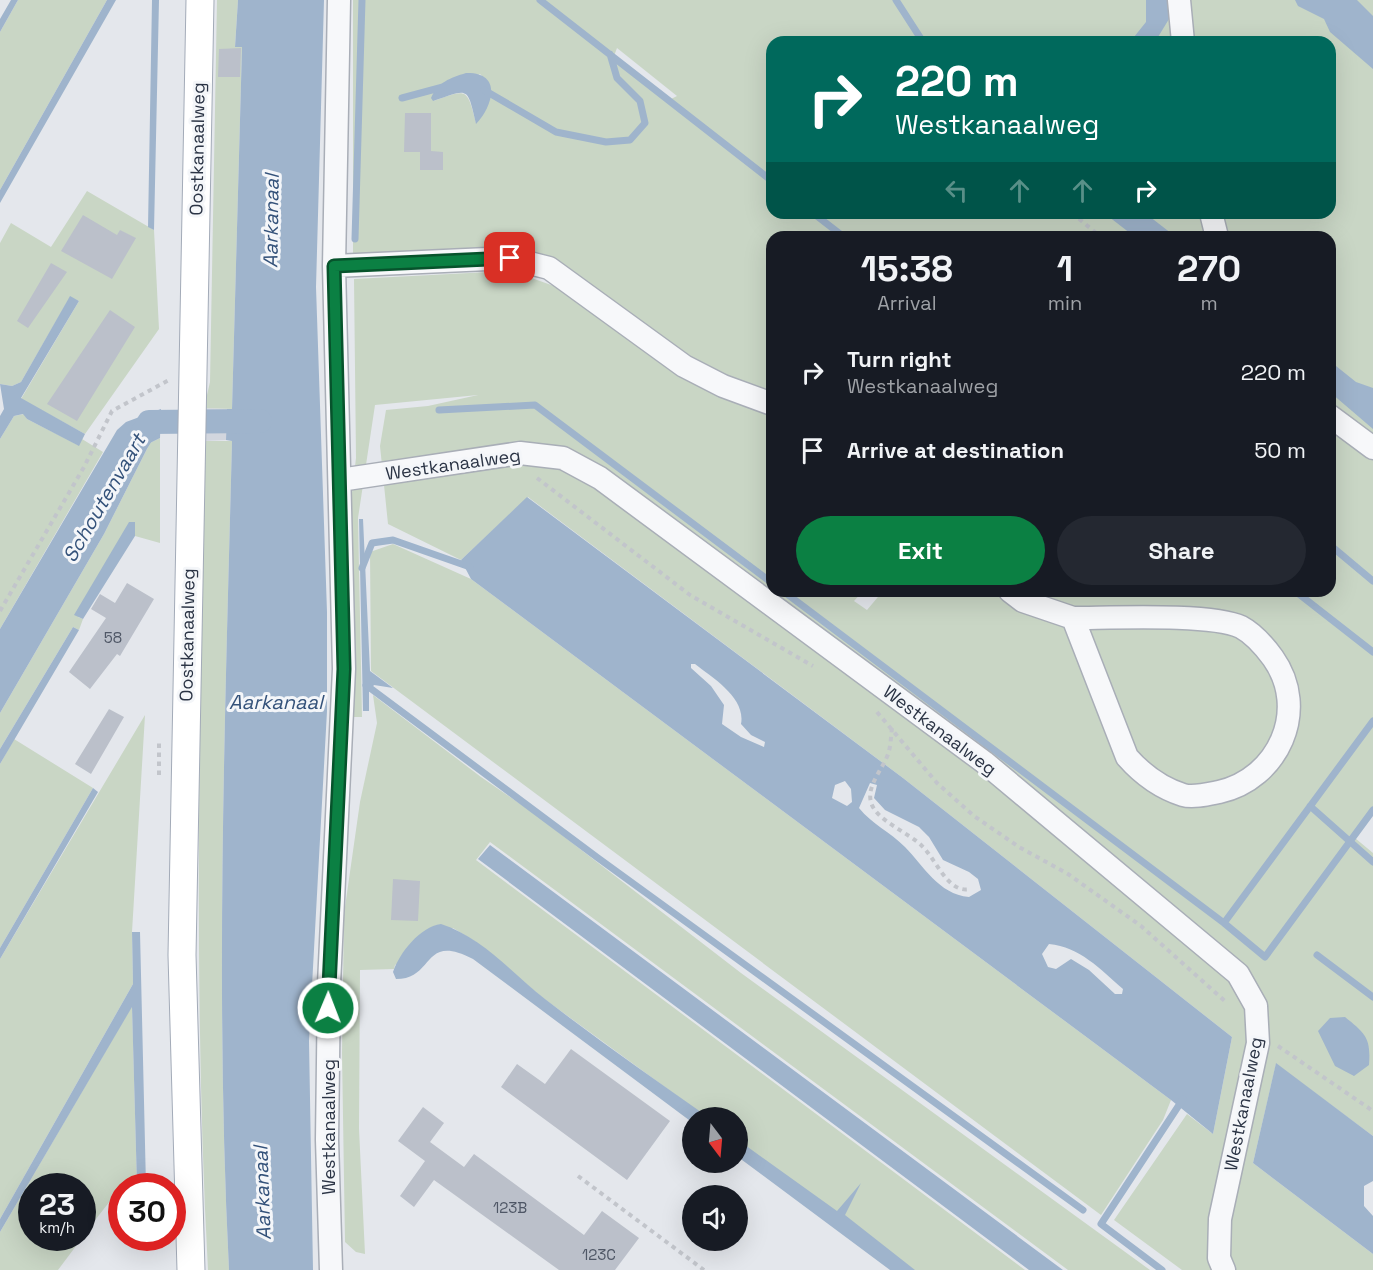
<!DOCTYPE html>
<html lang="en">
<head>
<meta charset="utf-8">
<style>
  :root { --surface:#171b24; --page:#242831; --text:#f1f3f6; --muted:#9ea1a6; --accent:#0b8043 }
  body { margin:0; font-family:"Space Grotesk",sans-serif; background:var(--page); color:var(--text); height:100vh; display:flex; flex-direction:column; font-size:22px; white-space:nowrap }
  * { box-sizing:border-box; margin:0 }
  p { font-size:20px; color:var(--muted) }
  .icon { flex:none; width:33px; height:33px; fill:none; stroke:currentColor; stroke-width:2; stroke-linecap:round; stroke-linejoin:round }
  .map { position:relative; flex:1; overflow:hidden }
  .sheet { position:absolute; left:766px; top:231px; width:570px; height:366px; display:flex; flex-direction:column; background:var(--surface); border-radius:18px; box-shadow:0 6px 24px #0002 }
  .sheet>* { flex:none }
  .hud { position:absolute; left:766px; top:36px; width:570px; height:183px; border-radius:18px; box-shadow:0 6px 24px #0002; background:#00695c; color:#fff; overflow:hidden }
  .needle { width:39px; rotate:164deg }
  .tools { position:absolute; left:682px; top:1107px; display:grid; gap:12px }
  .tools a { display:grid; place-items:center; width:66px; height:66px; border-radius:50%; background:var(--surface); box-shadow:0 6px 24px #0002; font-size:30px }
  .speed { position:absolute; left:18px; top:1173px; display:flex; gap:12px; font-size:30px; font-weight:700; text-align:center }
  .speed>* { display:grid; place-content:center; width:78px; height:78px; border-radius:50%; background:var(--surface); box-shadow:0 6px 24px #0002; line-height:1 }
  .speed small { font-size:15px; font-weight:400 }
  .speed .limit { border:9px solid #d22; background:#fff; color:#111 }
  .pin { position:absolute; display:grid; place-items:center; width:51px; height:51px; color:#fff; margin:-26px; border-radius:12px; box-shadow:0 3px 9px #0006 }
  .me { position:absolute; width:66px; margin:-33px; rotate:1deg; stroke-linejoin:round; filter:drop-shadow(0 0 4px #0008) }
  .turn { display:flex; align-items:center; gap:21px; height:126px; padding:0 30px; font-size:27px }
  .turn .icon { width:78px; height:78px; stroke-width:2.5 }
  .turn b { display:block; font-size:42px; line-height:51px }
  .lanes { display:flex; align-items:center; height:57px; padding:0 30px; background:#0003; justify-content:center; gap:30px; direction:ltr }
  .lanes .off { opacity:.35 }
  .eta { display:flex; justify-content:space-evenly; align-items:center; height:102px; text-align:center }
  .eta b { font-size:36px; font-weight:600; line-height:42px }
  .action { display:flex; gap:12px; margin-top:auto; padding:12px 30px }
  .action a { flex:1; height:69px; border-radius:36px; background:var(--accent); color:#fff; font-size:24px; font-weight:600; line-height:69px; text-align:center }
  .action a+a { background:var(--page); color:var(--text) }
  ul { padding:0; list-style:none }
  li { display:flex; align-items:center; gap:18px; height:78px; padding:0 30px }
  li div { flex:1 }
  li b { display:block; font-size:22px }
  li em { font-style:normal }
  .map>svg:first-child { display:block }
  .built { fill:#d2d6de }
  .green { fill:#c9d6c5; fill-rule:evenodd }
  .water { fill:#9fb4cc; fill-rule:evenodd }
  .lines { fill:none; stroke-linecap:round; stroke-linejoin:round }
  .stream { stroke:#9fb4cc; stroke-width:7 }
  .canal { stroke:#9fb4cc; stroke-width:24 }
  .building { fill:#bbc0ca }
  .minor-casing { stroke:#a9aeb7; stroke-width:25 }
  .major-casing { stroke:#a3abb8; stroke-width:29 }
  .path { stroke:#c2c5cb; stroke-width:4; stroke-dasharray:4.5 4.5; stroke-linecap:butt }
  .minor { stroke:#f7f8fa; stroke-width:22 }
  .major { stroke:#fff; stroke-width:27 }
  .route-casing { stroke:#07532c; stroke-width:15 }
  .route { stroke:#0b8043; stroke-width:10 }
  .labels { text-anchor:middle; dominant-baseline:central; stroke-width:6; stroke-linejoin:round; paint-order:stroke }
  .number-label { font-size:15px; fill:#4f5766 }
  .street-label { font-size:18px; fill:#2b3445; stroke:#f4f6f9 }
  .water-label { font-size:20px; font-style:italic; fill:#34527a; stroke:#f4f6f9 }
</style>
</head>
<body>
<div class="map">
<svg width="1373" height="1270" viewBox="0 0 1373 1270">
  <rect width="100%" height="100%" fill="#e4e7ec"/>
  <path class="built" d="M204,408L227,409L226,440L204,441Z"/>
  <path class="green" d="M18,0H107L0,190V32Z
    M217,0H238L235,46L242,47L232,409L204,408L210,382Z
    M353,0H1373V813L1355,838L1373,853V1136L1276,1064L1253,1163L1373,1254V1270H1182L1114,1220L1187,1114L1213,1134L1232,1037L903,778L528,497L461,560L388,524L380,446L386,410L428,406L478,395L375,405L358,518L362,717H353L349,519L356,458L354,279L489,272L523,275L554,286L728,393L730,401L772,416V591H863L854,601L867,610L883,591H1002L1066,625L1148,782L1231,793L1291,726L1253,631L1086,612L1020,591H1330V237H772V399L716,378L585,289L589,282L546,260L353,257ZM772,42H1330V213H772ZM617,48L677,96L671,99L614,56ZM480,74L490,85L476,123C467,87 467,89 433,101Z
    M87,191L154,230L159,329L85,434L21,399L79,301L70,297L21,382L12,386L0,384V243L11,223L51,247Z
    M24,414L27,419L78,445L82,439L103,452L0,629V439L14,416Z
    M160,438V543L135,536V522L78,617L83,619L79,630L73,627L0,749V713L104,534L150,443Z
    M204,441H232C225,717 215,994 229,1270H208C193,994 200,717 204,441Z
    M393,544L471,579L1171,1100L1163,1120L1101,1215L371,671L370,552Z
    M1086,624L1220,626L1246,638L1278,679V741L1235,782L1174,787L1136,759Z
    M373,695L481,777L532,812L741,973L1150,1270H1068L490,842L476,860L1025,1270H914L738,1141V1118L706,1117L543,998L476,942L453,928L395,965L394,969L360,970L359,1129L365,1254L356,1252L345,1242L342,1053L344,914L360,802L377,723Z
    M145,715L132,932L133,984L0,1219V959Z
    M14,739L93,788L0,948V764Z
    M132,1006L137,1186H122L121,1198L110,1201L82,1237V1186H32V1238H82L58,1270H0V1232Z"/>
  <path class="water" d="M11,0H18L0,32V19Z
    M107,0H116L0,203V190Z
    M152,0H159L154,230L148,227Z
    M238,0H324L316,287L327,612V711L309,1041L313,1270H229C215,994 225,717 232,441L226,440L227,409H232L242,47H235Z
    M1146,0H1167L1169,19L1155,42H1130L1146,22Z
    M1295,0H1357L1373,16V69L1330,32L1324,19L1298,6Z
    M466,73C503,72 493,106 476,124C467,85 469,89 433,101L431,98C438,82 450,78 466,73Z
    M1104,213H1145L1176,237H1135Z
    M70,296L79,301L21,398L85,434L79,446L27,419L23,414L14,416L0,439V416L4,409L0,384L12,386L21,382Z
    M1331,362L1356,382L1373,388V429L1331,393Z
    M161,409L160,438L150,443L104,534L0,713V629L117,430L126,422Z
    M527,497L903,778L1232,1037L1213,1134L1171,1100L471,579L461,560ZM691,664H695C713,678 746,698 741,724L751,735L765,742L764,747L741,737L722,724L724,705L711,686L691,668ZM845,781L851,789L852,802L847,806L832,798L835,785ZM870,783L877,785L874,798L885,810L919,827L929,837L943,860L969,872L978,879L981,890L969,897C938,894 924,866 905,847C890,832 872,824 859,808ZM1049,944C1080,947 1100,969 1123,989L1122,994H1115L1089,970L1071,959L1056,969L1048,967L1042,954Z
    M359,519H363L370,671L393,688L374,685L369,692V711H363Z
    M129,522H135V536L83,619L74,615Z
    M73,627L79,630L0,764V749Z
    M93,788L98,792L0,959V948Z
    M490,845L1063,1270H1029L478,859Z
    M441,924C482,937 512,973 545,999C598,1040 653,1078 708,1117L693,1118V1123L473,959C422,932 435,979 396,979L393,972C400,952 420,927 441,924Z
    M132,932H140L146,1186H137L132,1007L0,1232V1219L133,984Z
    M1345,1017C1366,1034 1371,1038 1369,1065L1354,1076L1335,1066L1318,1031L1330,1018Z
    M1276,1063L1373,1136V1181L1364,1186V1206L1373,1216V1254L1253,1163Z
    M738,1140L837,1211L861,1183L845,1215L915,1270H890L738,1157Z"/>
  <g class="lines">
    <path class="stream" d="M540,0L772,181
      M896,0L923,42
      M484,90L556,132L606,142L630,140L645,123L640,101L617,78L610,54
      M402,98L443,87
      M813,213L844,237
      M355,239L362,0
      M439,410L535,405L772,583
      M1330,545L1373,581
      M362,568L372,543L393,540L470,567
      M783,591L1224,923L1373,721
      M1295,591L1373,652
      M366,685L598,858L1083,1210
      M1310,806L1373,862
      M1224,923L1265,957L1373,810
      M1317,955L1373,997
      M1162,1270L1101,1224L1183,1099"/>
    <path class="canal" d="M139,439L149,422L260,421"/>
  </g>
  <path class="building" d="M241,48L240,77H218L219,49Z
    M405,113H431V151L443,152V170H420V152H404Z
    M83,215L117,235L120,230L136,238L112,279L61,251Z
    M51,263L67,272L28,328L17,321Z
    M110,310L135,327L77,421L47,404Z
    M127,583L154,599L120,656L117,654L90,689L69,672L106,618L91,609L100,594L115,603Z
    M109,709L124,717L91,774L75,764Z
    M393,879L420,881L418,921L391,920Z
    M571,1049L670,1121L627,1180L501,1087L517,1064L545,1084Z
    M423,1107L444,1123L430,1142L464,1167L474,1154L584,1235L602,1211L639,1238L615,1270H559L434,1180L414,1207L400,1196L425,1161L398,1141Z"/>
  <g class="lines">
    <g class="minor-casing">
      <path id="minor" d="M1179,0L1183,42
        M1211,213L1217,237
        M334,266L510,258L549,268L684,366L723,386L772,404
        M1330,416L1373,448
        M340,480L520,453L563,458L600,478L984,762L1238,974L1256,1006L1258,1043L1220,1219L1219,1258L1224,1270
        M1010,591L1023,601L1073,618
        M1073,618C1109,618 1212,613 1241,627C1254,634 1265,647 1273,658C1310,710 1278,779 1219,792C1209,794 1193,798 1183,795C1161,788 1142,774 1127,757Z
        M331,1270L327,1140L329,984L344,669L334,266L339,0"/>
    </g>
    <g class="major-casing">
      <path id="major" d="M191,1270L182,955L200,0"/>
    </g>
    <path class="path" d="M1072,213L1101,237
      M537,478L690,595L813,666
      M0,611L84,467L112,411L169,380
      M877,712L937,783L974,816L1019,847L1068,874L1141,926L1227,1003
      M892,728C891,735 891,743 889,751C885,767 866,785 871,802C875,820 908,832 922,846C936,859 948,894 970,889
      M159,775V740
      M1278,1046L1373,1111
      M578,1176L704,1270"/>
    <use href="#minor" class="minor"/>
    <use href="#major" class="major"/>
  </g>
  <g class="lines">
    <g class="route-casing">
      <path id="route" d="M328,1008L344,669L334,266L510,258"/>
    </g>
    <use href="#route" class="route"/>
  </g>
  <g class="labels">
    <g class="number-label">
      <text x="113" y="637">58</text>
      <text x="510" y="1207">123B</text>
      <text x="599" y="1254">123C</text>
    </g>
    <g class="street-label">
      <text transform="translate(197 149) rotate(-89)">Oostkanaalweg</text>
      <text transform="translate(453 464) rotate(-8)">Westkanaalweg</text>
      <text transform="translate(187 635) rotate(-89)">Oostkanaalweg</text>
      <text transform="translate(940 730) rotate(37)">Westkanaalweg</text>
      <text transform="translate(1243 1104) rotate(-79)">Westkanaalweg</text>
      <text transform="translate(328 1127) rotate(-90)">Westkanaalweg</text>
    </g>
    <g class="water-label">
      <text transform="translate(271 221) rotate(-89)">Aarkanaal</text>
      <text transform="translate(104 498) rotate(-60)">Schoutenvaart</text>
      <text x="276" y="702">Aarkanaal</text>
      <text transform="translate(262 1193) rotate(-92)">Aarkanaal</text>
    </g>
  </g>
</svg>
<div class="tools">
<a><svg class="needle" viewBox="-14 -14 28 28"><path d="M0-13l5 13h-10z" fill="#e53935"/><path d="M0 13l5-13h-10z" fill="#9ea1a6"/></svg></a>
<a><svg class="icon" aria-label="sound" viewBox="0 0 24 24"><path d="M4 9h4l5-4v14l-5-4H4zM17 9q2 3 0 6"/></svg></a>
</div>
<div class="speed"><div>23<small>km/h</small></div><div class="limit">30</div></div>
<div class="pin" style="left:510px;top:258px;background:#d93025"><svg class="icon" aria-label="arrive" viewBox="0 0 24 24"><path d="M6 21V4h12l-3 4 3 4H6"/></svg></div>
<svg class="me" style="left:328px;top:1008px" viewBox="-20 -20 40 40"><circle r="17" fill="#0b8043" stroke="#fff" stroke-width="3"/><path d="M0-11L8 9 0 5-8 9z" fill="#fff"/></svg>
<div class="hud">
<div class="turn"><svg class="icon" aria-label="right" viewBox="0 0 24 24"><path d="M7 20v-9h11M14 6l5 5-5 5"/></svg><div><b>220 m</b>Westkanaalweg</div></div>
<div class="lanes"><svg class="icon off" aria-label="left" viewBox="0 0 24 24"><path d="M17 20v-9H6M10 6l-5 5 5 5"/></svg><svg class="icon off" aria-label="ahead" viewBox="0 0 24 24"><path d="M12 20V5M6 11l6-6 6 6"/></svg><svg class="icon off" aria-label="ahead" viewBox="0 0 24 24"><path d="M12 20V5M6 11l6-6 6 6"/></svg><svg class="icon" aria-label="right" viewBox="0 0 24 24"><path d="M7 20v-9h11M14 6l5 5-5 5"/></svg></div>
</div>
<section class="sheet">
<div class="eta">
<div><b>15:38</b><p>Arrival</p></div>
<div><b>1</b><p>min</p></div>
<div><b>270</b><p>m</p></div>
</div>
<ul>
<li><svg class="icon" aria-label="right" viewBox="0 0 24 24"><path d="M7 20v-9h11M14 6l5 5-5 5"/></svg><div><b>Turn right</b><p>Westkanaalweg</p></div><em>220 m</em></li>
<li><svg class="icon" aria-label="arrive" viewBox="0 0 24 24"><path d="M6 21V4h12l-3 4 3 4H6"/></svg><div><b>Arrive at destination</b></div><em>50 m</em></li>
</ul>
<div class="action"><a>Exit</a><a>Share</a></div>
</section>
</div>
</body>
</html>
